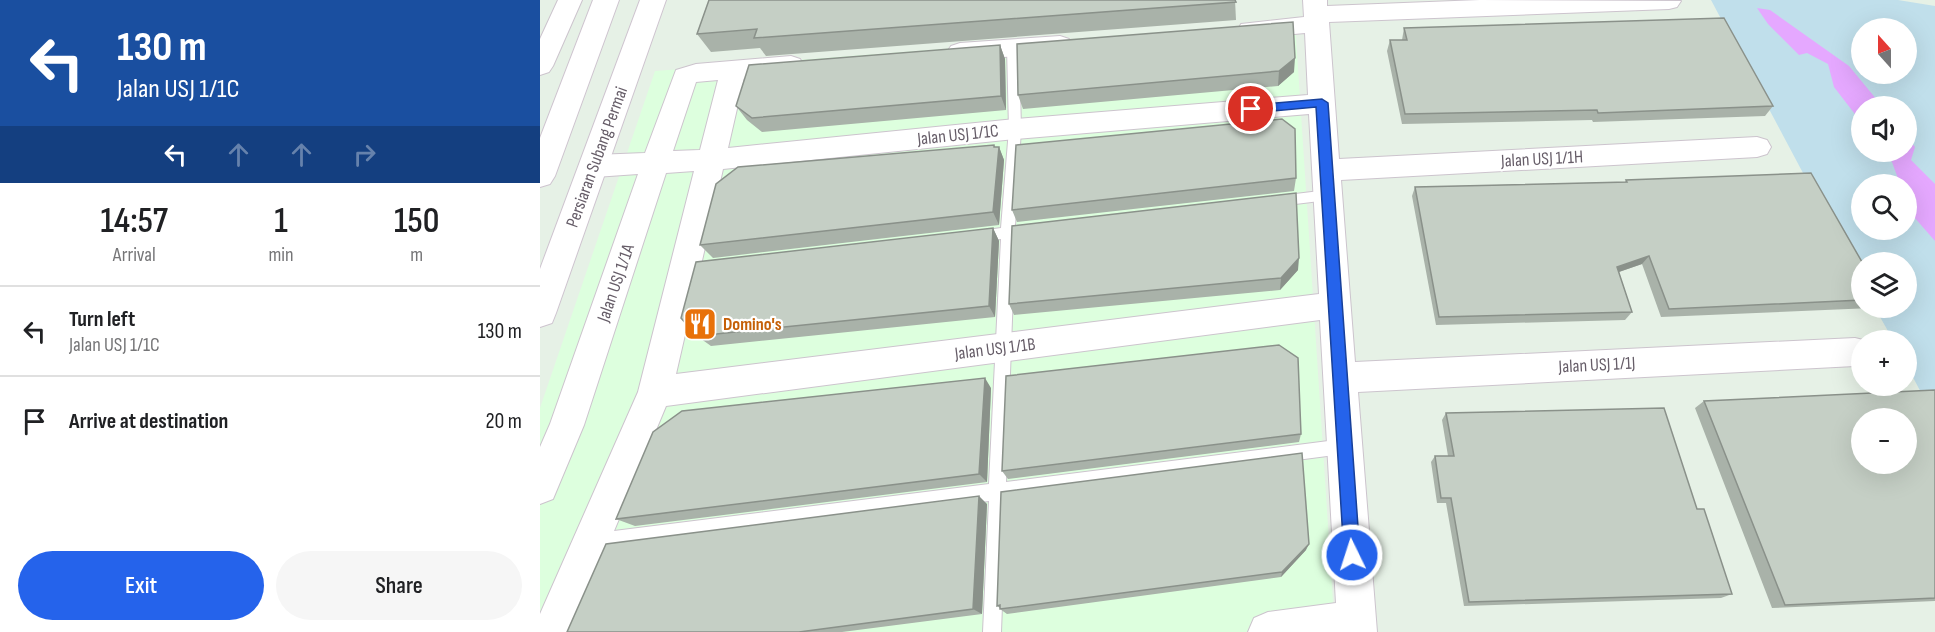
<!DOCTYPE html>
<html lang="en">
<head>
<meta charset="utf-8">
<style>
  :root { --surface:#fff; --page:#f6f6f6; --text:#202124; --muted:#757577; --line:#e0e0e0; --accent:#2563eb }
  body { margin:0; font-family:"Sofia Sans Condensed",sans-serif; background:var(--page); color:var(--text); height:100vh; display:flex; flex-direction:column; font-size:22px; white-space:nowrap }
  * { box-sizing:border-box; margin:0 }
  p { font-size:20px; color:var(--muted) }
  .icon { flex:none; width:33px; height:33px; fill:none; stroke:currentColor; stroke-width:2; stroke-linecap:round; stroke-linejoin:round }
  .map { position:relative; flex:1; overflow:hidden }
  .drawer { display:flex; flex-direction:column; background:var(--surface); width:540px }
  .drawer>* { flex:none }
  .top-card { background:#1a4fa0; color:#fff; overflow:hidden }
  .needle { width:39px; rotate:339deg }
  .controls { position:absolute; left:1311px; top:18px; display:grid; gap:12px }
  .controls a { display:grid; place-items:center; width:66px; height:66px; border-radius:50%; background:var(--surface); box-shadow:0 6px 24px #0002; font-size:30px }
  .pin { position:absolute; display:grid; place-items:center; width:51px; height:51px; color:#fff; margin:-26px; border:3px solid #fff; border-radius:50%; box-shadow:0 2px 6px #0007 }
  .me { position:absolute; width:66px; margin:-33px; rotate:356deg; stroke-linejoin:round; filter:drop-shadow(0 0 4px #0008) }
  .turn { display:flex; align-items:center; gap:21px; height:126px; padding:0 18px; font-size:27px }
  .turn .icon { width:78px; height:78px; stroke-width:2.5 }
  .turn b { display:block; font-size:42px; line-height:51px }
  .lanes { display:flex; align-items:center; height:57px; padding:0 18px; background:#0003; justify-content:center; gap:30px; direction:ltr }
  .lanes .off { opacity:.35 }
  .eta { display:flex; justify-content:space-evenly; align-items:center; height:102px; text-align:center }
  .eta b { font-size:36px; font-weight:600; line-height:42px }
  .primary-button { display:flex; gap:12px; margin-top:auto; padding:12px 18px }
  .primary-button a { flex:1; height:69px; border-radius:36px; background:var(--accent); color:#fff; font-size:24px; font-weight:600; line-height:69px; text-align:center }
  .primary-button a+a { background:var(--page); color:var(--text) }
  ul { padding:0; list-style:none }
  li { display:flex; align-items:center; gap:18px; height:90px; padding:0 18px; border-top:2px solid var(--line) }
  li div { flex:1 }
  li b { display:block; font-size:22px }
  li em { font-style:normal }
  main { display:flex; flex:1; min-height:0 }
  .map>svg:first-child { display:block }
  .commercial { fill:#ddffde }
  .green { fill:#c0dfeb; fill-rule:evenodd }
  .water { fill:#e5a8ff }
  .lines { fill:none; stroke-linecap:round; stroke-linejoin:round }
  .service-casing { stroke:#ccc4cd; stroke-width:2 }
  .minor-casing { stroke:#ccc4cd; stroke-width:2 }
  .secondary-casing { stroke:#cec4cf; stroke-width:2 }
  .service { fill:#fff; fill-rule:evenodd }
  .minor { fill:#fff; fill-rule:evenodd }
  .secondary { fill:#fff; fill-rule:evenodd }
  .wall { fill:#a9b2a9 }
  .shaded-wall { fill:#8a918a }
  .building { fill:#c5cfc5; stroke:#8a918a; stroke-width:1.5; fill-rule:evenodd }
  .route { fill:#2563eb; stroke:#184099; stroke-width:1.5 }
  .labels { text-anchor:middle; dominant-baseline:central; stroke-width:4.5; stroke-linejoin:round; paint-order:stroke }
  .street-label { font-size:18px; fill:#665d68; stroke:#fff }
  .food-label { font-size:18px; font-weight:bold; fill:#c56008; stroke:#fff; text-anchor:start }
</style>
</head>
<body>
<main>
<section class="drawer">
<div class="top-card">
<div class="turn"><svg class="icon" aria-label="left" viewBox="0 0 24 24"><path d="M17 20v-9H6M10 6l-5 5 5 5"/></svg><div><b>130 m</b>Jalan USJ 1/1C</div></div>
<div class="lanes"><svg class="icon" aria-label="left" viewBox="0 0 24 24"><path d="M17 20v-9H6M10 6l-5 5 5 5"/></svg><svg class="icon off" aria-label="ahead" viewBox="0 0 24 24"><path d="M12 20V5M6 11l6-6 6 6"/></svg><svg class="icon off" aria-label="ahead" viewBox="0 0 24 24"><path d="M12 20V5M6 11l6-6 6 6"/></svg><svg class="icon off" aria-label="right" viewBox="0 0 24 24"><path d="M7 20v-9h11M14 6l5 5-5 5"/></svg></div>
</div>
<div class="eta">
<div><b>14:57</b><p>Arrival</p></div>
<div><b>1</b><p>min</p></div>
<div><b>150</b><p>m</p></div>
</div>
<ul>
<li><svg class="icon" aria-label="left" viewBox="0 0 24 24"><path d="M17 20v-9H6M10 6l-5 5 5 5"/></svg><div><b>Turn left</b><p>Jalan USJ 1/1C</p></div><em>130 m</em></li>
<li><svg class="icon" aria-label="arrive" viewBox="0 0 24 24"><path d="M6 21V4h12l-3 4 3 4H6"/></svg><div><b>Arrive at destination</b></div><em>20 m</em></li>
</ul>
<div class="primary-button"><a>Exit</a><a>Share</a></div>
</section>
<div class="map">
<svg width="1395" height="632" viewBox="0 0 1395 632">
  <rect width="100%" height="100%" fill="#e6f1e6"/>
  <path class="commercial" d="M755,22L795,632H0V408L115,71Z"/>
  <path class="green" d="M1171,0H1358L1395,6V419L1367,366L1366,340H1353L1335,308H1366V262H1322L1321,282ZM1322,28H1366V74H1322ZM1322,106H1366V152H1322ZM1322,184H1366V230H1322Z"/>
  <path class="water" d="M1217,8L1230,10L1309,66L1342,106H1322L1321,122L1294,87L1288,64L1267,53L1259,55L1228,24Z
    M1367,137L1375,147L1371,160L1395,184V241L1367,209L1366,184H1360L1352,162L1344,152H1366Z"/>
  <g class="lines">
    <g class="service-casing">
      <path id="service" d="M473,44L479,48L481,129L475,226H496L498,230L496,234L475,238L466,482L804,439L810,441L812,447L810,453L466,498L461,632H443L449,501L50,552L44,549L41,543L44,537L50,534L449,484L461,239L438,242L433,240L431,236L433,232L461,228L469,129L467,48Z
        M788,190L795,195L788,200L739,206L732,201L739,196Z"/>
    </g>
    <g class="minor-casing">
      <path id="minor" d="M18,0H42L13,66L9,72L0,75V39Z
        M763,0H787V6L940,0L1141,1L1137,7L1129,9L789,22L799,159L1217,137L1227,140L1231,147L1227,154L1217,157L801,180L815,362L1315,338L1323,340L1322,364L1315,366L818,392L837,632H708L714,618L728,612L796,603L780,320L126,406L32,632H0V614L98,392L154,171L126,173L44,425L13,499L0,504V447L10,424L98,174L55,177L45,174L41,166L45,158L55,155L105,153L136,70L156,64L251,56L260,59L264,65L260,71L204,78L188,148L475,119L768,95L765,33L710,38L701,36L698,30L701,24L764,17ZM178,80L160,150L133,151L156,82ZM769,114L779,294L136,374L183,169L475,139Z
        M520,36L529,39L532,45L529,51L420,61L411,58L407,52L411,46L420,43Z"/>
    </g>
    <g class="secondary-casing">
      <path id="secondary" d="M53,0H79L15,176L10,184L0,187V138Z
        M100,0H126L16,313L12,323L0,327V269Z"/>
    </g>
    <use href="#service" class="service"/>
    <use href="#minor" class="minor"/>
    <use href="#secondary" class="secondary"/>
  </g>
  <path class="wall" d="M169,0H695L696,20L226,56L220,48L171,52L157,34Z
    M864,28L1233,106L1225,116L1053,122L1052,120L862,124L847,51L850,40H862Z
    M477,44L754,72L738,86L483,109L478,95Z
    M460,45L465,59L466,110L222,132L207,120L196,106Z
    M455,147H459L464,160L459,225L173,258L160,245Z
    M756,178L754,191L477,222L472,210Z
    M1086,180L1322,262V308H1332L1121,317L1102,264L1079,272L1092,312L1085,320L896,325L872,196L875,187L1085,182Z
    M453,228L459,241L455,317L171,346L157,336Z
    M758,270L740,290L474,315L469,304Z
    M451,388L447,482L95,526L76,519Z
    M1395,391V601L1232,608L1155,408L1164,401Z
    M906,413L1157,509L1192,594L1181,598L924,606L906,503H897L891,462L895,456H908L902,420Z
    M761,434L759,442L468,479L462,471Z
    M447,504L442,614L302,632H27Z
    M766,550L741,577L467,614L460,609V608L457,606Z"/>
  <path class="shaded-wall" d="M460,45L465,59L466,110L461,96Z
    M755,58L754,72L738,86L739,71Z
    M454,145L458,155L459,147L464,160L459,225L453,212Z
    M453,228L459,241L455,317L449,306Z
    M1109,256L1102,264L1070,275L1077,267Z
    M759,258L758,270L740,290L741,278Z
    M445,378L451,388L447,482L439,474Z
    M439,496L447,504L442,614L433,609Z
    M769,544L766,550L741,577L742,572Z"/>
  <path class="building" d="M169,0H695L696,2L214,38L217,29L157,34Z
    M1184,18L1233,106L1058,113L1057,110L865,114L850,40H867L864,28Z
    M753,22L755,58L739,71L478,95L477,44Z
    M460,45L461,96L212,118L196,106L209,65Z
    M742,119L755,129L756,178L472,210L476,145Z
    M454,145V147H459L453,212L160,245L176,184L198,167Z
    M1271,173L1322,262V300L1129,309L1109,256L1077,267L1092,312L899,317L875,187L1087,182L1086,180Z
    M756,193L759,258L741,278L469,304L472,226Z
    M453,228L449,306L157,336L141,318L156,262Z
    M739,345L758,358L761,434L462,471L466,376Z
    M445,378L439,474L76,519L113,432L142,411Z
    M1395,390V598L1245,605L1164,401ZM1322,418H1366V464H1322Z
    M1124,408L1157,509H1164L1192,594L929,602L911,498H901L895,456H914L906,413Z
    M762,453L769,544L742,572L460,609V605L457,606L461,492Z
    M439,496L433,609L259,632H27L66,544Z"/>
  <path class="route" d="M782,99L788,103L820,555L817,561L812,563L806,561L804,555L776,107L711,113L705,109L711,105Z"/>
  <defs>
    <g id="restaurant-square" transform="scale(1.725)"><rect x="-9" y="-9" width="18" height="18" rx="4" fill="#e8710a" stroke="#fff"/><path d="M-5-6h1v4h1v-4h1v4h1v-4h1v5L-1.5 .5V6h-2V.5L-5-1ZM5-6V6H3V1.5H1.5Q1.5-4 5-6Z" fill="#fff"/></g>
  </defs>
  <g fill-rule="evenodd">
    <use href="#restaurant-square" x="160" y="324"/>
  </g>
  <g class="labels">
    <g class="street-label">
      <text transform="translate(418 135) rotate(-6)">Jalan USJ 1/1C</text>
      <text transform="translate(57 157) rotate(-70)">Persiaran Subang Permai</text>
      <text transform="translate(1002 159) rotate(-3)">Jalan USJ 1/1H</text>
      <text transform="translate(76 283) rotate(-71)">Jalan USJ 1/1A</text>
      <text transform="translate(455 349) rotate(-7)">Jalan USJ 1/1B</text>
      <text transform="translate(1057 365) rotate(-3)">Jalan USJ 1/1J</text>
    </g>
    <g class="food-label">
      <text x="183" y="324">Domino's</text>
    </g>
  </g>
</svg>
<div class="controls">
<a><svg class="needle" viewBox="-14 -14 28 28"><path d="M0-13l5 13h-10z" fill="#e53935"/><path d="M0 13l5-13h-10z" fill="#757577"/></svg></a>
<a><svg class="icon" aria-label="sound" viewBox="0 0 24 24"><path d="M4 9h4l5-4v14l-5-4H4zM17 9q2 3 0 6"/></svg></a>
<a><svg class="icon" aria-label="search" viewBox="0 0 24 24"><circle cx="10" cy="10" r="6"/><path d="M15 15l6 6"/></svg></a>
<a><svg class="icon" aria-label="layers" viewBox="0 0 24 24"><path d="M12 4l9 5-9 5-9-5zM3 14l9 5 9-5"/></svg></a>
<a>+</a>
<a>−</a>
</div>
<div class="pin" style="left:711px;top:109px;background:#d93025"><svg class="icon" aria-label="arrive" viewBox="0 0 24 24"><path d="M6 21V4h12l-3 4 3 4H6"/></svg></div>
<svg class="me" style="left:812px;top:555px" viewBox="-20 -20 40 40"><circle r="17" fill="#2563eb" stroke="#fff" stroke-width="3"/><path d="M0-11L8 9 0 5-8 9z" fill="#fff"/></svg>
</div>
</main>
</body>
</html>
